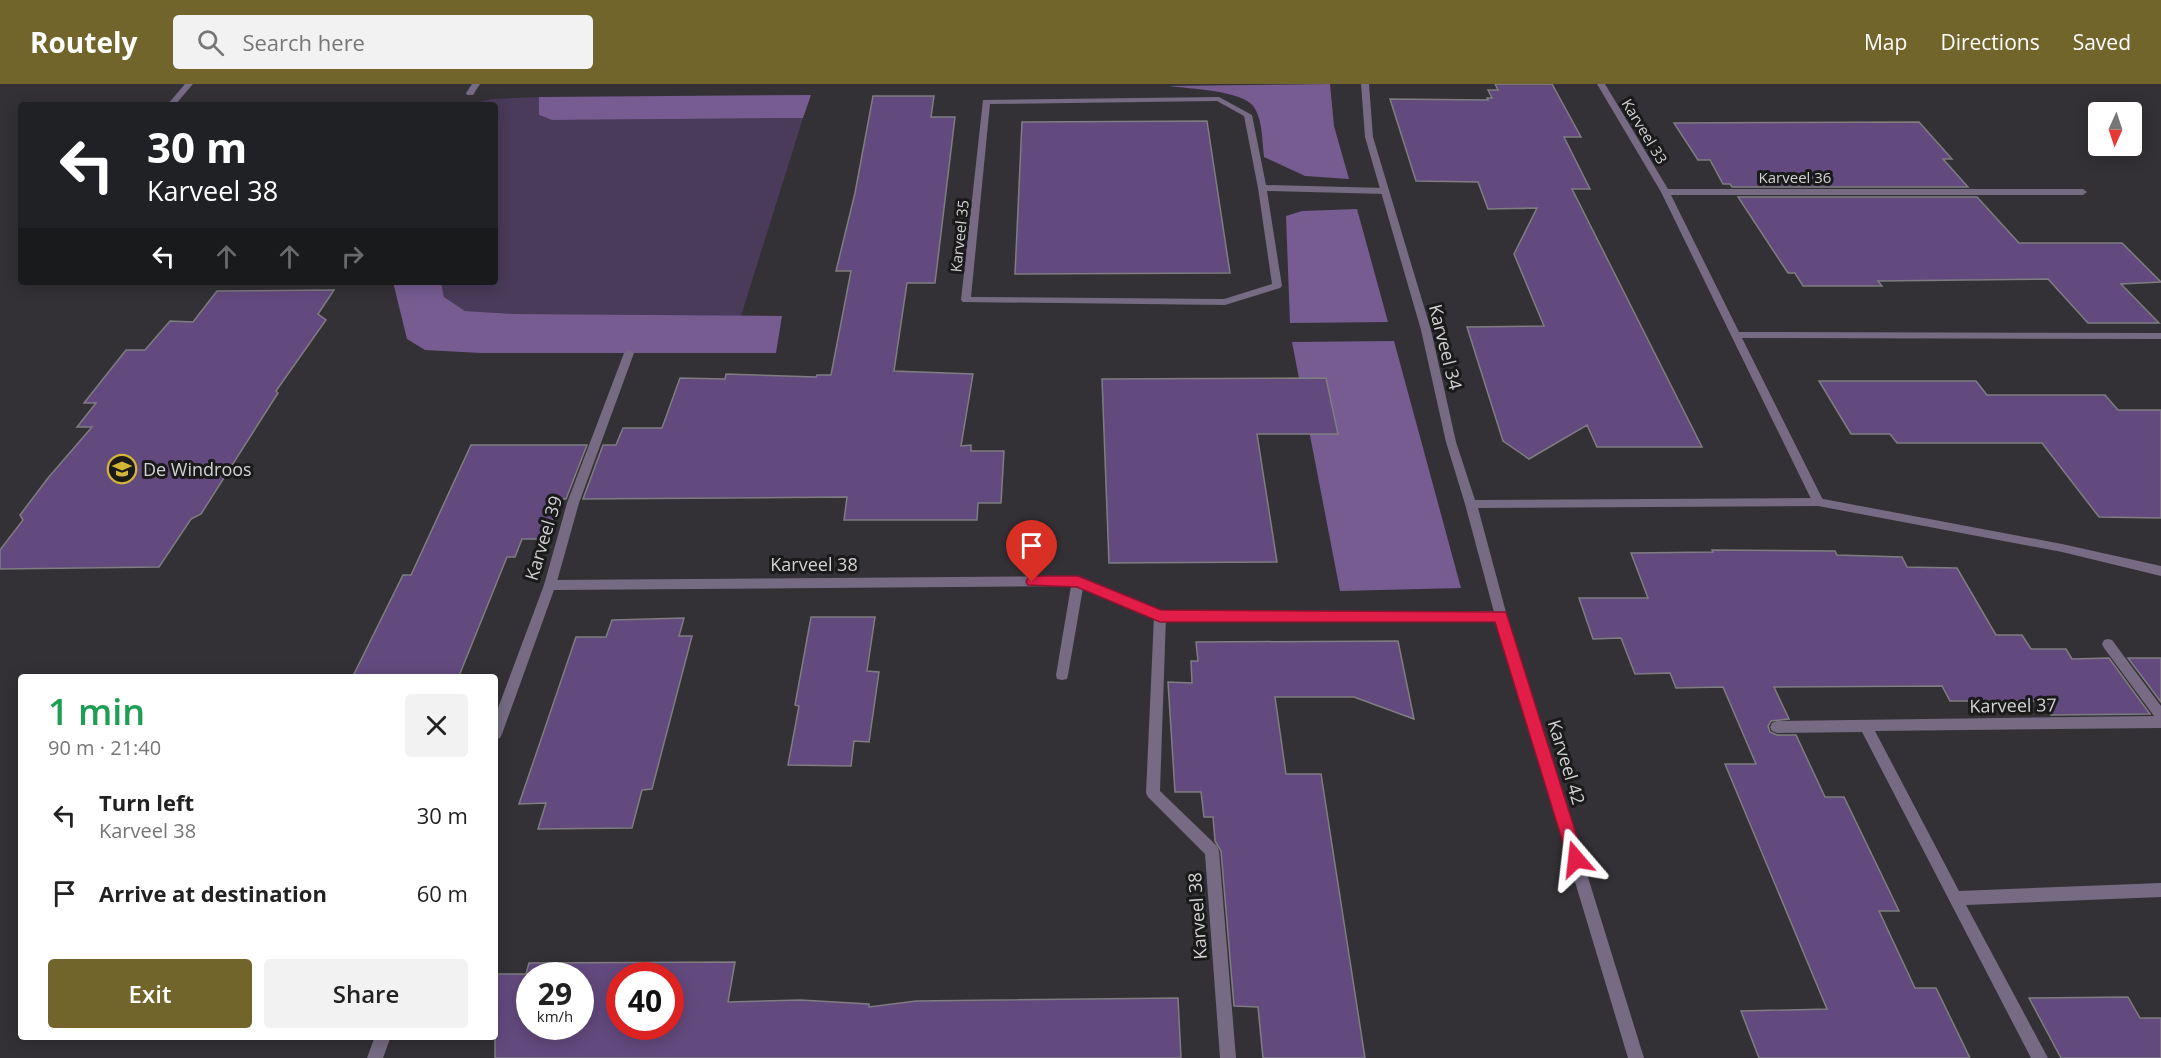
<!DOCTYPE html>
<html lang="en">
<head>
<meta charset="utf-8">
<style>
  :root { --surface:#fff; --page:#f2f2f2; --text:#222; --muted:#767676; --accent:#72652b }
  body { margin:0; font-family:"Open Sans",sans-serif; background:var(--page); color:var(--text); height:100vh; display:flex; flex-direction:column; font-size:22px; white-space:nowrap }
  * { box-sizing:border-box; margin:0 }
  p { font-size:20px; color:var(--muted) }
  .icon { flex:none; width:33px; height:33px; fill:none; stroke:currentColor; stroke-width:2; stroke-linecap:round; stroke-linejoin:round }
  .map { position:relative; flex:1; overflow:hidden }
  .side { position:absolute; left:18px; top:590px; width:480px; height:366px; display:flex; flex-direction:column; background:var(--surface); border-radius:6px; box-shadow:0 3px 15px #0003 }
  .side>* { flex:none }
  .guide { position:absolute; left:18px; top:18px; width:480px; height:183px; border-radius:6px; box-shadow:0 3px 15px #0003; background:#202124; color:#fff; overflow:hidden }
  .needle { width:39px; rotate:183deg }
  .tools { position:absolute; left:2088px; top:18px; display:grid; gap:12px }
  .tools a { display:grid; place-items:center; width:54px; height:54px; border-radius:6px; background:var(--surface); box-shadow:0 3px 15px #0003; font-size:30px }
  .speed { position:absolute; left:516px; top:878px; display:flex; gap:12px; font-size:30px; font-weight:700; text-align:center }
  .speed>* { display:grid; place-content:center; width:78px; height:78px; border-radius:50%; background:var(--surface); box-shadow:0 3px 15px #0003; line-height:1 }
  .speed small { font-size:15px; font-weight:400 }
  .speed .limit { border:9px solid #d22; background:#fff; color:#111 }
  .pin { position:absolute; display:grid; place-items:center; width:51px; height:51px; color:#fff; margin:-62px -26px; border-radius:50% 50% 50% 0; rotate:-45deg; box-shadow:0 0 6px #0007 }
  .pin .icon { rotate:45deg }
  .me { position:absolute; width:66px; margin:-33px; rotate:343deg; stroke-linejoin:round; filter:drop-shadow(0 0 4px #0008) }
  .turn { display:flex; align-items:center; gap:21px; height:126px; padding:0 30px; font-size:27px }
  .turn .icon { width:78px; height:78px; stroke-width:2.5 }
  .turn b { display:block; font-size:42px; line-height:51px }
  .lanes { display:flex; align-items:center; height:57px; padding:0 30px; background:#0003; justify-content:center; gap:30px; direction:ltr }
  .lanes .off { opacity:.35 }
  .round { display:grid; place-items:center; flex:none; width:63px; height:63px; border-radius:6px; background:var(--page) }
  .summary { display:flex; align-items:center; justify-content:space-between; height:102px; padding:0 30px }
  h1 { font-size:36px; font-weight:600; line-height:45px; color:#1e9e55 }
  .primary-button { display:flex; gap:12px; margin-top:auto; padding:12px 30px }
  .primary-button a { flex:1; height:69px; border-radius:6px; background:var(--accent); color:#fff; font-size:24px; font-weight:600; line-height:69px; text-align:center }
  .primary-button a+a { background:var(--page); color:var(--text) }
  ul { padding:0; list-style:none }
  li { display:flex; align-items:center; gap:18px; height:78px; padding:0 30px }
  li div { flex:1 }
  li b { display:block; font-size:22px }
  li em { font-style:normal }
  header { display:flex; align-items:center; gap:36px; box-sizing:border-box; height:84px; padding:0 30px; background:var(--accent); color:#fff }
  header strong { font-size:28px }
  nav { display:flex; gap:33px; margin-inline-start:auto; font-size:21px }
  .search { width:420px; height:54px; background:var(--page); display:flex; align-items:center; gap:15px; box-sizing:border-box; padding:0 21px; border-radius:6px; color:var(--muted); font-size:22px }
  .map>svg:first-child { display:block }
  .green { fill:#493b59 }
  .forest { fill:#765c91 }
  .building { fill:#634a7e; stroke:#7e7d80; stroke-width:1.5; fill-rule:evenodd }
  .lines { fill:none; stroke-linecap:round; stroke-linejoin:round }
  .pedestrian { fill:#766b83; fill-rule:evenodd }
  .minor { fill:#766b83; fill-rule:evenodd }
  .tertiary { fill:#766b83; fill-rule:evenodd }
  .route { fill:#e11d48; stroke:#92132f; stroke-width:1.5 }
  .labels { text-anchor:middle; dominant-baseline:central; stroke-width:6; stroke-linejoin:round; paint-order:stroke }
  .far-street-label { font-size:15px; fill:#d2d1d3; stroke:#1a1a1b }
  .street-label { font-size:18px; fill:#d2d1d3; stroke:#1a1a1b }
  .poi-label { font-size:18px; fill:#d2d1d3; stroke:#1a1a1b; text-anchor:start }
</style>
</head>
<body>
<header>
<strong>Routely</strong>
<div class="search"><svg class="icon" aria-label="search" viewBox="0 0 24 24"><circle cx="10" cy="10" r="6"/><path d="M15 15l6 6"/></svg>Search here</div>
<nav><a>Map</a><a>Directions</a><a>Saved</a></nav>
</header>
<div class="map">
<svg width="2161" height="974" viewBox="0 0 2161 974">
  <rect width="100%" height="100%" fill="#333135"/>
  <path class="green" d="M539,13V31L552,36L803,34L741,232L515,230L465,227L444,213L441,198H495V21H467L492,15Z"/>
  <path class="forest" d="M1330,0L1334,42L1349,95L1305,92L1264,73C1262,57 1263,37 1254,23C1242,6 1189,5 1169,2Z
    M811,11L803,34L552,36L539,31V13Z
    M1357,125L1388,238L1290,239L1286,132L1302,127Z
    M393,198H441L444,213L465,227L515,230L782,232L776,269H480L425,266L407,255Z
    M1394,257L1461,504L1340,507L1292,258Z"/>
  <path class="building" d="M1495,0H1552L1581,53H1564L1590,105H1572L1702,363H1597L1587,341L1529,375L1503,357L1467,243L1544,242L1514,170L1537,124L1488,125L1478,98L1416,97L1390,15L1488,16L1487,14H1492L1488,6H1498Z
    M873,12H934L931,33H955L935,199H907L894,287L973,290L961,362L971,361V367H1004L1001,419H978L977,436H844L847,413L583,415L603,361H616L623,344H662L680,294L725,295L726,290L816,293L817,291H831L851,187H836L855,109Z
    M1207,37L1230,189L1015,190L1022,38Z
    M1919,38L1952,75H1943L1968,103H1732L1730,100H1723L1710,76H1698L1674,39Z
    M1738,113H1977L2019,159H2122L2161,198L2121,200L2159,239H2088L2048,195L1878,197L1882,202H1803L1795,189H1788Z
    M334,206L318,230L326,236L276,307L278,309L201,430L191,435L159,483L0,485V466L23,436L20,431L48,394L92,343H77L96,319H84L126,266H145L170,237L193,238L217,207Z
    M1326,294L1338,350H1257L1277,478L1109,479L1102,295Z
    M1819,297H1976L1987,311H2105L2118,326H2161V434L2099,433L2042,359H1897L1890,350H1851Z
    M471,361H587L566,415H560L545,455H522L515,473H507L459,592H353L403,491H411Z
    M1712,466L1835,467L1837,471L1902,473L1907,483L1957,484L1996,551H2022L2031,565H2066L2072,575L2109,574L2150,630L2051,631L2042,617H1950L1942,602L1774,603L1789,635L1771,637L1768,642L1770,648L1777,651H1796L1825,713H1844L1899,827H1879L1915,904H1936L1970,974H1759L1741,927L1827,925L1725,680H1756L1723,603L1676,604L1670,589L1635,590L1621,554L1593,555L1579,514H1648L1631,469L1713,468Z
    M811,533H875L867,587L879,588L869,658L854,657L851,682L788,681L799,622L795,621Z
    M684,534L679,552H692L652,705L642,706L632,744L538,745L546,719L519,720L576,553H606L612,536Z
    M1398,557L1414,635L1354,613H1275L1286,690H1321L1365,974H1263L1258,923L1234,922L1221,767L1215,757L1213,733H1204L1201,708H1175L1168,598L1192,599L1191,577H1198L1196,558Z
    M2128,574H2161V618Z
    M735,878L728,918L801,916L869,920V923L916,917L1178,914L1181,974H495V890H526L529,879ZM530,891H580V942H530ZM620,891H670V942H620Z
    M2128,913L2140,934H2161V974H2061L2029,914Z"/>
  <g class="lines">
    <path class="pedestrian" d="M472,0H480L473,11H467L466,9Z
      M629,266L634,269L579,419L556,501L554,504H546L544,501L567,419L624,269Z
      M1160,527L1164,529L1166,532L1160,707L1217,762L1219,767L1236,974H1220L1205,770L1148,713L1146,709L1154,532L1156,529Z"/>
    <path class="minor" d="M185,0H193L175,21H167Z
      M1597,0H1605L1668,105H2083L2087,108L2083,111H1671L1739,248L2161,249V255L1742,254L1824,418L1818,422L1814,421L1661,108Z
      M1219,13L1252,31L1266,101L1385,104L1389,107L1385,110L1267,107L1282,202L1280,204L1225,221L963,218L961,216L983,16ZM1217,17L1244,32L1258,104L1272,200L1224,215L971,213L990,20Z
      M1078,492L1161,527H1501L1505,529L1507,532L1505,535L1501,537H1160L1083,504L1068,591L1067,595L1062,596L1057,595L1056,591L1071,502L554,506L502,650L500,654L495,656V632L544,501L546,498L550,496Z
      M2108,555L2112,556L2161,622V644L1875,647L1959,807L2161,799V813L1966,821L2048,974H2031L1862,648L1777,649L1772,647L1770,643L1772,639L1777,637L2154,632L2104,564L2102,560L2104,556Z
      M375,952H391L383,974H367Z"/>
    <path class="tertiary" d="M1361,0H1369L1373,53L1431,246L1456,358L1475,416L1818,414L2062,460L2161,482V492L2062,468L1818,422L1478,424L1507,532L1644,974H1628L1495,532L1465,420L1446,358L1421,246L1365,53Z"/>
  </g>
  <path class="route" d="M1032,492H1078L1161,526L1506,528L1584,775L1582,780L1576,782L1570,780L1568,775L1495,538H1160L1077,503L1028,501L1026,498L1028,494Z"/>
  <defs>
    <g id="school-ring" transform="scale(1.5)"><circle r="9.5" fill="#1a1a1b" stroke="#d3b635" stroke-width="1.5"/><path d="M0-5L7-2L0 1L-7-2ZM-4 1L0 2.5L4 1V4Q0 6-4 4Z" fill="#d3b635"/></g>
  </defs>
  <g fill-rule="evenodd">
    <use href="#school-ring" x="122" y="385"/>
  </g>
  <g class="labels">
    <g class="far-street-label">
      <text transform="translate(1645 47) rotate(59)">Karveel 33</text>
      <text x="1795" y="93">Karveel 36</text>
      <text transform="translate(959 152) rotate(-84)">Karveel 35</text>
    </g>
    <g class="street-label">
      <text transform="translate(1446 263) rotate(76)">Karveel 34</text>
      <text transform="translate(543 454) rotate(-73)">Karveel 39</text>
      <text x="814" y="480">Karveel 38</text>
      <text transform="translate(2013 621) rotate(-1)">Karveel 37</text>
      <text transform="translate(1567 678) rotate(73)">Karveel 42</text>
      <text transform="translate(1197 832) rotate(-94)">Karveel 38</text>
    </g>
    <g class="poi-label">
      <text x="143" y="385">De Windroos</text>
    </g>
  </g>
</svg>
<div class="tools">
<a><svg class="needle" viewBox="-14 -14 28 28"><path d="M0-13l5 13h-10z" fill="#e53935"/><path d="M0 13l5-13h-10z" fill="#767676"/></svg></a>
</div>
<div class="speed"><div>29<small>km/h</small></div><div class="limit">40</div></div>
<div class="pin" style="left:1032px;top:498px;background:#d93025"><svg class="icon" aria-label="arrive" viewBox="0 0 24 24"><path d="M6 21V4h12l-3 4 3 4H6"/></svg></div>
<svg class="me" style="left:1576px;top:775px" viewBox="-20 -20 40 40"><path d="M0-17L14 15 0 8-14 15z" fill="#e11d48" stroke="#fff" stroke-width="4"/></svg>
<div class="guide">
<div class="turn"><svg class="icon" aria-label="left" viewBox="0 0 24 24"><path d="M17 20v-9H6M10 6l-5 5 5 5"/></svg><div><b>30 m</b>Karveel 38</div></div>
<div class="lanes"><svg class="icon" aria-label="left" viewBox="0 0 24 24"><path d="M17 20v-9H6M10 6l-5 5 5 5"/></svg><svg class="icon off" aria-label="ahead" viewBox="0 0 24 24"><path d="M12 20V5M6 11l6-6 6 6"/></svg><svg class="icon off" aria-label="ahead" viewBox="0 0 24 24"><path d="M12 20V5M6 11l6-6 6 6"/></svg><svg class="icon off" aria-label="right" viewBox="0 0 24 24"><path d="M7 20v-9h11M14 6l5 5-5 5"/></svg></div>
</div>
<section class="side">
<div class="summary"><div><h1>1 min</h1><p>90 m · 21:40</p></div><a class="round"><svg class="icon" aria-label="close" viewBox="0 0 24 24"><path d="M6 6l12 12M18 6L6 18"/></svg></a></div>
<ul>
<li><svg class="icon" aria-label="left" viewBox="0 0 24 24"><path d="M17 20v-9H6M10 6l-5 5 5 5"/></svg><div><b>Turn left</b><p>Karveel 38</p></div><em>30 m</em></li>
<li><svg class="icon" aria-label="arrive" viewBox="0 0 24 24"><path d="M6 21V4h12l-3 4 3 4H6"/></svg><div><b>Arrive at destination</b></div><em>60 m</em></li>
</ul>
<div class="primary-button"><a>Exit</a><a>Share</a></div>
</section>
</div>
</body>
</html>
